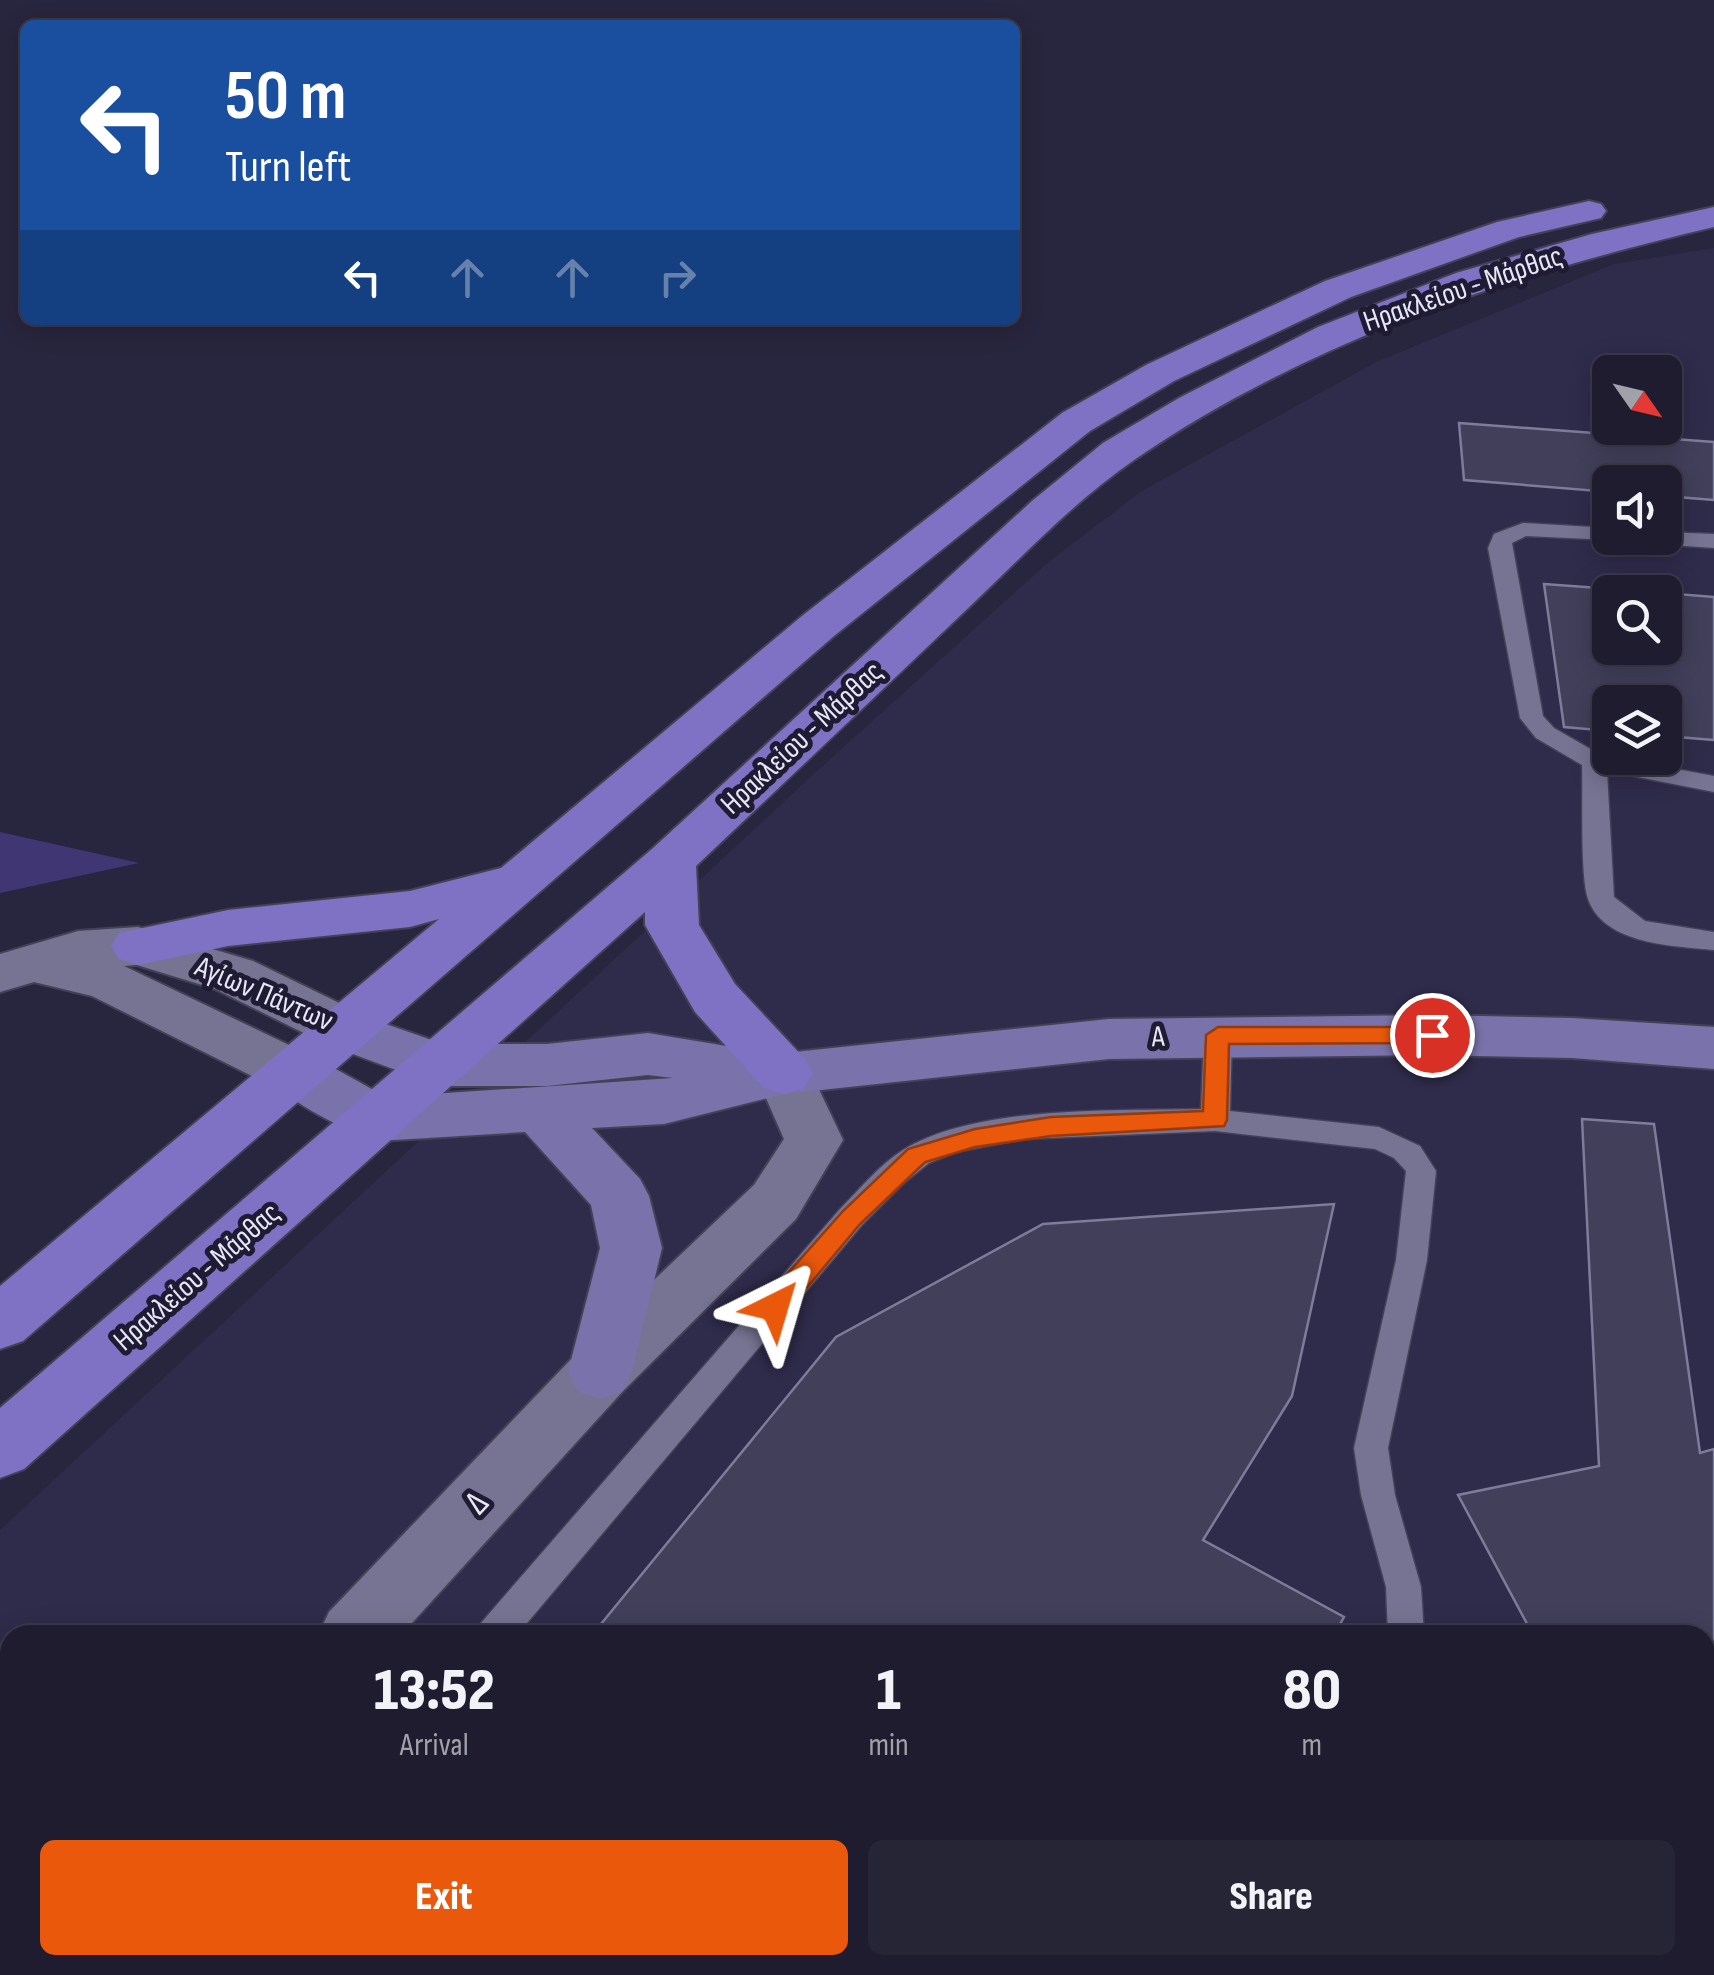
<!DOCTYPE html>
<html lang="en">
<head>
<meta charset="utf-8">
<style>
  :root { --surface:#1e1c2e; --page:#262536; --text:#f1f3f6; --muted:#a1a1aa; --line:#3c3a4a; --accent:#ea580c }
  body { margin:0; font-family:"Sofia Sans Condensed",sans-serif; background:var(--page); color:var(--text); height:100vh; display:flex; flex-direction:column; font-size:38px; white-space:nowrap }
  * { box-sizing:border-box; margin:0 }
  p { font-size:32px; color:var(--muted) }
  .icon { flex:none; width:55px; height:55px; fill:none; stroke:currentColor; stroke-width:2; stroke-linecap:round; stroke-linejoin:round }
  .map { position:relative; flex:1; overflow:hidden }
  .sheet { position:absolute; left:0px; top:1625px; width:1715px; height:350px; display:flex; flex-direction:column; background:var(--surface); border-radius:30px 30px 0 0; box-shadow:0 5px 25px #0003,0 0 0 2px var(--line) }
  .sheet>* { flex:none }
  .hud { position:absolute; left:20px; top:20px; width:1000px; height:305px; border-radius:15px; box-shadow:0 5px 25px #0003,0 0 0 2px var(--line); background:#1a4fa0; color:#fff; overflow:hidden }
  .needle { width:65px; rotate:124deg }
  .tools { position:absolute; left:1592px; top:355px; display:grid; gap:20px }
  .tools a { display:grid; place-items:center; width:90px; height:90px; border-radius:15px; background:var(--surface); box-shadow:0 5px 25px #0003,0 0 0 2px var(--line); font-size:50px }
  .pin { position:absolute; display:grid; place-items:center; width:85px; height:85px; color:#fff; margin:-42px; border:5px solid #fff; border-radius:50%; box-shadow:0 2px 10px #0007 }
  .me { position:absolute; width:110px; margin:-55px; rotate:40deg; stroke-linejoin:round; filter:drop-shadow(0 0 8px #0008) }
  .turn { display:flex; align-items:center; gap:35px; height:210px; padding:0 40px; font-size:45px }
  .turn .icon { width:130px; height:130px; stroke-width:2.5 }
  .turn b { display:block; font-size:70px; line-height:85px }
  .lanes { display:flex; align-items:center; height:95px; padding:0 40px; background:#0003; justify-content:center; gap:50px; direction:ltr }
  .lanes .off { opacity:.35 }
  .eta { display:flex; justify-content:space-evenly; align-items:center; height:170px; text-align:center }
  .eta b { font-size:60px; font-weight:800; line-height:70px }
  .button { display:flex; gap:20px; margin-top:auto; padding:20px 40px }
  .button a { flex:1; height:115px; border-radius:15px; background:var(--accent); color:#fff; font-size:40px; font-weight:800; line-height:115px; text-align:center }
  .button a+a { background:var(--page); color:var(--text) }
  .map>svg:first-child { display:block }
  .built { fill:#2f2b4b; fill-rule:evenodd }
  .green { fill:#413674 }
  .building { fill:#413f5a; stroke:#7e7c9a; stroke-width:2.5 }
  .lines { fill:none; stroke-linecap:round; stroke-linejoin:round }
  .lane-casing { stroke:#444157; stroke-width:3 }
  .street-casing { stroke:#444157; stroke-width:4 }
  .secondary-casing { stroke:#444157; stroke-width:4 }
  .primary-casing { stroke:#444157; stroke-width:4 }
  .lane { fill:#767492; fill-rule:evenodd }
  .street { fill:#767492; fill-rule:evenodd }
  .secondary { fill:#7a73ab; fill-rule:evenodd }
  .primary { fill:#7f72c4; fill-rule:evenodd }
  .route { fill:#ea580c; stroke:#983908; stroke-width:2.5 }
  .labels { text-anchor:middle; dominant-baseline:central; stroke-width:10; stroke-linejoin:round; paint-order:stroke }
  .street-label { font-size:30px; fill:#e7e6f7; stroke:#1e1b33 }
  .near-street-label { font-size:35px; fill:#e7e6f7; stroke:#1e1b33 }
</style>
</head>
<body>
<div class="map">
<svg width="1714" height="1975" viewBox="0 0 1714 1975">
  <rect width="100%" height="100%" fill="#28253e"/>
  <path class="built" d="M1714,248V1975H0V1530L817,771L1045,565L1140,492L1376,362L1614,264ZM1610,372H1665V428H1610ZM1610,482H1665V538H1610ZM1610,592H1665V648H1610ZM1610,702H1665V758H1610ZM10,1635H1705V1965H10Z"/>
  <path class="green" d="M0,832L139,863L0,893Z"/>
  <path class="building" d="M1459,423L1714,442V500L1665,496V482H1610V492L1464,480Z
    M1544,584L1654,592H1610V648H1665V593L1714,597V740L1665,736V702H1610V731L1564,727Z
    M1582,1119L1654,1124L1700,1453L1714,1449V1975L1705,1958V1635H1533L1458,1495L1599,1466Z
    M1334,1204L1292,1396L1203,1540L1344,1617L1334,1635H592L836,1337L1043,1224Z
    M324,1965H1153L1147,1975H315Z"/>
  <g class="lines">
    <g class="lane-casing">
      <path id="lane" d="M1523,523L1610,528V538H1618L1610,540L1526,536L1512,543L1543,716L1554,728L1601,755L1714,776V792L1607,771L1614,897L1645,921L1714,932V950C1675,946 1604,945 1588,899C1580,876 1583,794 1582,765L1536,738L1520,718L1488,548L1494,534Z
        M1665,532L1714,534V548L1656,544L1645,538H1665Z
        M1218,1025L1228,1028L1232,1035L1230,1111L1379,1127L1420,1146L1436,1171L1427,1260L1388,1448L1395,1495L1421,1587L1424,1635H1388L1386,1587L1361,1495L1354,1448L1396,1260L1406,1171L1394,1158L1375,1149L1215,1131L1024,1139L956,1152L929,1163L904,1183L862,1225L517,1635H476L481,1623L840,1209C860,1189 879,1165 903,1150C976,1105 1116,1111 1201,1109L1204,1035L1208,1028Z
        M187,1965H232L228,1975H183Z
        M1209,1965H1251L1247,1975H1205Z"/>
    </g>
    <g class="street-casing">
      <path id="street" d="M138,927L253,961L366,1016L374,1030L366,1044L346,1050L326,1044L215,989L137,965L124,966L316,1058L325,1073L316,1088L296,1094L276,1088L92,996L34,982L0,992V954L78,931Z
        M784,1052L804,1058L843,1140L796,1219L623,1391L401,1635H318L329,1612L577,1353L754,1185L784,1139L755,1073L764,1058Z
        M10,1945V1965H86L82,1975H0Z"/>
    </g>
    <g class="secondary-casing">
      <path id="secondary" d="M346,1010L443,1044H547L648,1033L775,1054L1109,1019L1432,1015L1572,1018L1714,1027V1069L1572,1058L1432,1055L1109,1059L784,1094L664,1124L592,1128L640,1179L649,1196L662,1248L632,1372L623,1391L600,1399L577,1391L568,1372L600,1248L591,1205L525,1132L378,1141C347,1131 283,1101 267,1073L276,1058L296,1052L316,1058L386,1097L673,1078L648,1075L547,1086H439L326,1044L318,1030L326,1016Z"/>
    </g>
    <g class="primary-casing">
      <path id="primary" d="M1589,201L1601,204L1606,211L1601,218L1519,237L1351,297L1174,381L1090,431L834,636L23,1341L0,1349V1286L439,919L410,927L228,946L138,965L119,959L111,946L119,933L228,910L410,891L501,868L802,616L1062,413L1146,365L1325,281L1497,222Z
        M1714,207V227C1510,275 1309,340 1134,460C1073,502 1020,559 965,611C876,696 786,781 696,866L699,925L735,984L804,1058L813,1073L804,1088L784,1094L764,1088L695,1012L645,925V912L24,1469L0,1478V1408L652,849L1032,501L1103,443L1179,398L1318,327L1456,273L1592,234Z"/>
    </g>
    <use href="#lane" class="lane"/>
    <use href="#street" class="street"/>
    <use href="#secondary" class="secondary"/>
    <use href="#primary" class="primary"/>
  </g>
  <path class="route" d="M1218,1027H1432L1444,1035L1432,1043L1229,1044L1227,1120L1224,1126L1051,1136L975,1147L925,1162L860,1224L784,1315L775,1318L765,1315L762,1307L765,1299L843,1211L908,1149L975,1129L1051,1117L1203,1111L1206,1035Z"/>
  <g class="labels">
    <g class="street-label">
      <text transform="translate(1463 289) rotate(-19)">Ηρακλείου - Μάρθας</text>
      <text transform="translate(802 738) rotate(-43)">Ηρακλείου - Μάρθας</text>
      <text transform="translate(264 994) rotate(23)">Αγίων Πάντων</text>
      <text transform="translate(1158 1037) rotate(-2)">Α</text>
      <text transform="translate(197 1277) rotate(-41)">Ηρακλείου - Μάρθας</text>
    </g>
    <g class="near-street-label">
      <text transform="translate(477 1503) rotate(-47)">Δ</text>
    </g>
  </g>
</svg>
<div class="tools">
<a><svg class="needle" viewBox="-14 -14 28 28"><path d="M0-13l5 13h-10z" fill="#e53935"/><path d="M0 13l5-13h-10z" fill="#a1a1aa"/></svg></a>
<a><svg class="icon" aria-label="sound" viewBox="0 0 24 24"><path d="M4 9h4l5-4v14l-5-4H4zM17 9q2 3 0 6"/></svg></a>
<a><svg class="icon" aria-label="search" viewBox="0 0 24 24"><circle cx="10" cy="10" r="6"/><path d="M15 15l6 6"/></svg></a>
<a><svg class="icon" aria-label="layers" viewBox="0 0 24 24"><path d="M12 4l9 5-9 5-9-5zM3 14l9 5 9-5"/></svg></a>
</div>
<div class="pin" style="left:1432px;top:1035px;background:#d93025"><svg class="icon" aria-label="arrive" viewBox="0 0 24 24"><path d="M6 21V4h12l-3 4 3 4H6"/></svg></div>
<svg class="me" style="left:775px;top:1307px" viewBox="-20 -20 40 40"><path d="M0-17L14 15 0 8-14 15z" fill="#ea580c" stroke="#fff" stroke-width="4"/></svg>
<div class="hud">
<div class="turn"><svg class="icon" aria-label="left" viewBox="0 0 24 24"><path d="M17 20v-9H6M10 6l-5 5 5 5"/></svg><div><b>50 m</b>Turn left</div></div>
<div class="lanes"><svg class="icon" aria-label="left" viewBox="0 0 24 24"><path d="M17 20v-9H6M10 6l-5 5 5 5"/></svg><svg class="icon off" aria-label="ahead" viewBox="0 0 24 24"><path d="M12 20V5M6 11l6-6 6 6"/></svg><svg class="icon off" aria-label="ahead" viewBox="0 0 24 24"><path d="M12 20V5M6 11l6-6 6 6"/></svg><svg class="icon off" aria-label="right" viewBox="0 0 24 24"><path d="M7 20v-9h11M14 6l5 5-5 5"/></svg></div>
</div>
<section class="sheet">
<div class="eta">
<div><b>13:52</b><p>Arrival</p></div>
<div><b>1</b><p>min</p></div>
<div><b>80</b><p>m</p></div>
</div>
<div class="button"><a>Exit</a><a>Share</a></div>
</section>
</div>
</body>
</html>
